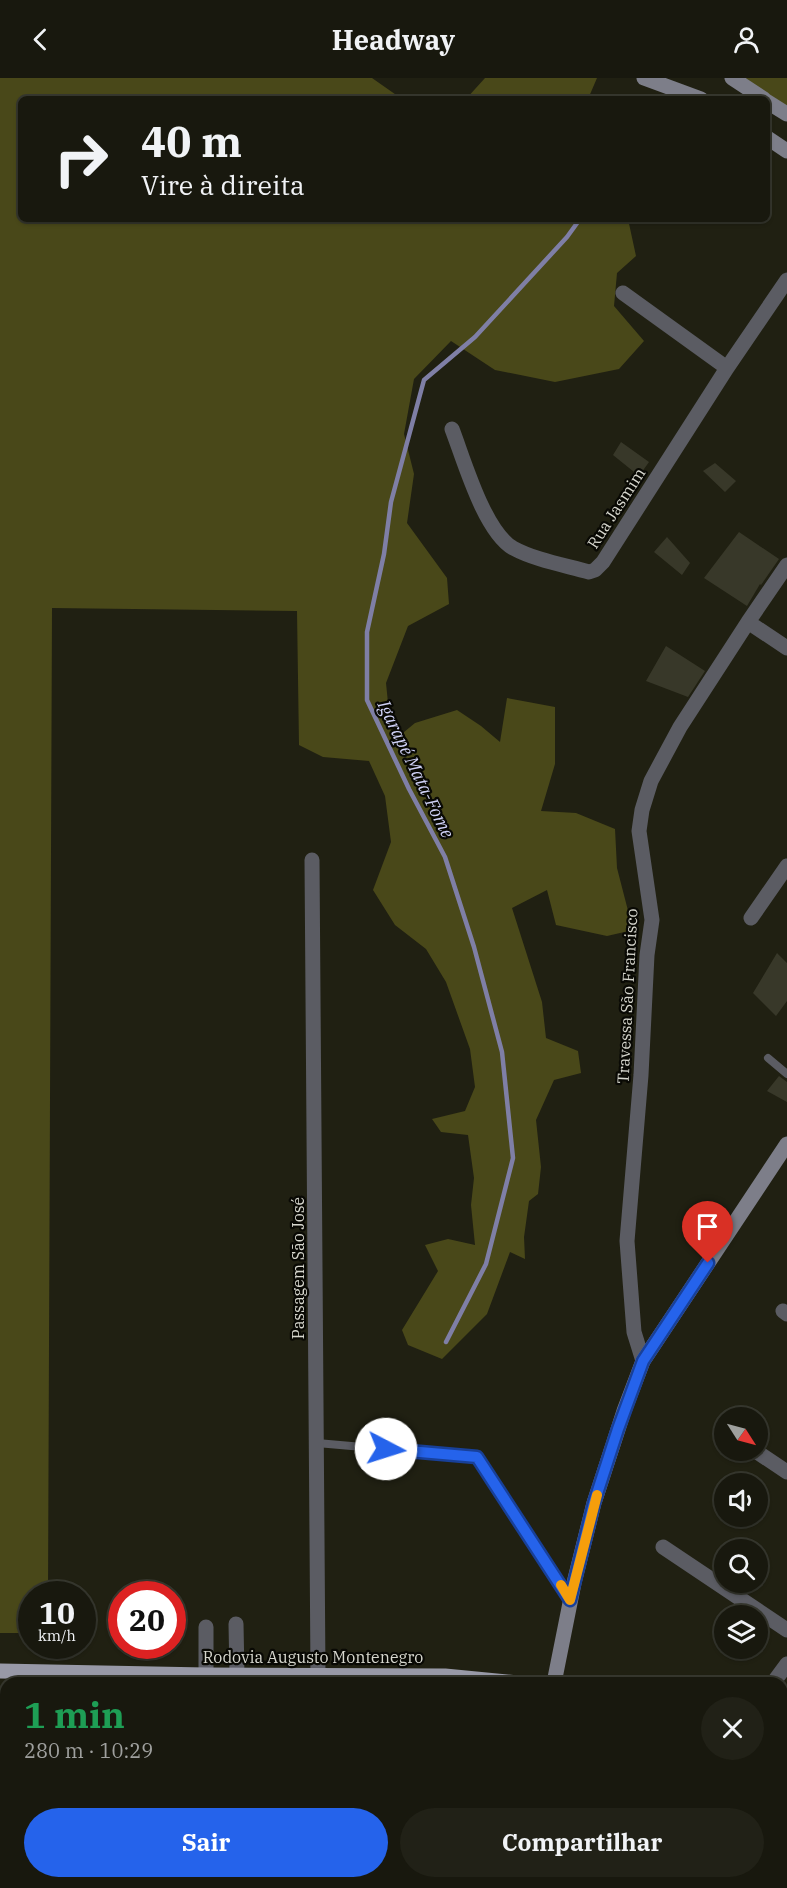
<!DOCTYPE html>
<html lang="pt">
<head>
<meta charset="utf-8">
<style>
  :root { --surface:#18180e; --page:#212117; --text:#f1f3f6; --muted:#9fa09e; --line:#36372e; --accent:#2563eb }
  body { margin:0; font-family:"IBM Plex Serif",serif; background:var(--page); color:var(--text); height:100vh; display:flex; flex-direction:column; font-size:22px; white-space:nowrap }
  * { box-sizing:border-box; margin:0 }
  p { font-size:20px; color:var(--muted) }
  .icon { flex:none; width:33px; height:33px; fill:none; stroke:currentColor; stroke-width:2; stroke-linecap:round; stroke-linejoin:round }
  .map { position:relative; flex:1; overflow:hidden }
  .details { position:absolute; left:0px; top:1599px; width:788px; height:212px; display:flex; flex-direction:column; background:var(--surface); border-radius:18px 18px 0 0; box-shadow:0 2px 4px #0004,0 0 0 2px var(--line) }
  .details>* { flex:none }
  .guide { position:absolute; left:18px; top:18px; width:752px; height:126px; border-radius:9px; box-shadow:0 2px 4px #0004,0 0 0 2px var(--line); background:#18180e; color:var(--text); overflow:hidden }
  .needle { width:39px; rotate:126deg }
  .buttons { position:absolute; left:714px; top:1329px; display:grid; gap:12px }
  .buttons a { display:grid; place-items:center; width:54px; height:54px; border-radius:50%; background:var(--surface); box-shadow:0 2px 4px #0004,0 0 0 2px var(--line); font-size:30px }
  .speed { position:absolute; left:18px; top:1503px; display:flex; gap:12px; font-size:30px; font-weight:700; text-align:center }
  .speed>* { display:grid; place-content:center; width:78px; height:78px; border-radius:50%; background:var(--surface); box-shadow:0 2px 4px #0004,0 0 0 2px var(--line); line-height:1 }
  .speed small { font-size:15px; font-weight:400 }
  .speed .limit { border:9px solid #d22; background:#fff; color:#111 }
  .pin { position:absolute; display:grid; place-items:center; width:51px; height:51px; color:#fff; margin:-62px -26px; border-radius:50% 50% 50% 0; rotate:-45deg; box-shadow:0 0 6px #0007 }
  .pin .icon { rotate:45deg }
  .me { position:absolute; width:66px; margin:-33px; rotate:95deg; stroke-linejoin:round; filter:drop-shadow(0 0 4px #0008) }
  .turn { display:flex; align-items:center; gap:21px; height:126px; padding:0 24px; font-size:27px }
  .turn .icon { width:78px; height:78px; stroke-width:2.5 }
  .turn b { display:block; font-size:42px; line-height:51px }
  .round { display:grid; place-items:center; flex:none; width:63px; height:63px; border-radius:32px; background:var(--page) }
  .headline { display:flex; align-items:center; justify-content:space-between; height:102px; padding:0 24px }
  h1 { font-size:36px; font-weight:700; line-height:45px; color:#1e9e55 }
  .action { display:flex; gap:12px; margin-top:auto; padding:12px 24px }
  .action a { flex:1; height:69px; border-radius:36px; background:var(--accent); color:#fff; font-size:24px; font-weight:700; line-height:69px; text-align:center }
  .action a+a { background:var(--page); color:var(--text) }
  header { display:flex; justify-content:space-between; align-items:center; height:78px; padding:0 24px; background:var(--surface); font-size:27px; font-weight:700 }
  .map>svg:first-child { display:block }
  .green { fill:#494819 }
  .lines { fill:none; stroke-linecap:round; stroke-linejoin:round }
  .stream { stroke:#7f7fa6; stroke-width:4.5 }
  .building { fill:#383829 }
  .lane { stroke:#5b5c63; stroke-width:8 }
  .street { stroke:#5b5c63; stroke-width:15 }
  .secondary { stroke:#7d7e89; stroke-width:15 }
  .primary { stroke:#9899a7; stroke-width:15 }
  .route-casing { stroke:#184099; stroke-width:15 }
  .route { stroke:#2563eb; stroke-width:10 }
  .slow { stroke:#f59e0b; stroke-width:10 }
  .labels { text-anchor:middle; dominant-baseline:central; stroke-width:4.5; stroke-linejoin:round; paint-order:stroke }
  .street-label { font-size:16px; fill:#d7d7ce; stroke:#090904 }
  .water-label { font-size:18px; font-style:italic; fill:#cfd1f5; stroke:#090904 }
</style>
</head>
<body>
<header><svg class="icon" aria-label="back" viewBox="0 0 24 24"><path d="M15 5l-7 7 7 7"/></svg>Headway<svg class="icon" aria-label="person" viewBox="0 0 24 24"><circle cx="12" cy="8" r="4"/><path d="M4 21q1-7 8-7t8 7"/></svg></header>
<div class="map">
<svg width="787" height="1810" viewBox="0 0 787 1810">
  <rect width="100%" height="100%" fill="#202012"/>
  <path class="green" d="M0,0H372L402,21H21V141H628L636,178L617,195L614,228L644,263L619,291L555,304L495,292L451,263L414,301L404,356L414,396L407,445L447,500L449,526L408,548L386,605L392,664L415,645L457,632L481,648L500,664L507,620L555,629V686L541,733L576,735L615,751L617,790L633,852L607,858L556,847L547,812L512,830L542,924L546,960L578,973L581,995L554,1002L536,1042L541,1089L538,1116L529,1123L524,1159L525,1181L510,1174L487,1236L442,1281L408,1267L402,1252L438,1193L425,1167L448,1161L475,1167L471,1127L474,1100L468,1057L441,1054L432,1041L465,1033L475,1009L470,971L446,904L426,871L395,847L373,812L391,764L385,718L369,683L323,679L299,667L297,533L52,530L48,1516H32L31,1555H0Z
    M485,0H597L588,21H466Z
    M742,0H787V30Z"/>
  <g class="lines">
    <path class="stream" d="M446,1264L486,1186L513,1080L502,974L474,869L445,779L409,711L367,622V554L384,476L391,424L424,302L475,259L567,159L580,141"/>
  </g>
  <path class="building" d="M621,364L649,384L639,398L613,377Z
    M715,385L736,403L725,414L703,393Z
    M739,454L779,481L761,507L760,506L747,528L704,500Z
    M667,459L690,485L682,497L654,474Z
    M666,568L705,593L688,619L646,603Z
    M777,875L787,885V923L776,938L753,915Z
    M779,998L787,1004V1024L767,1013Z"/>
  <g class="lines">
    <path class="lane" d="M768,980L787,996
      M317,1365L477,1379L570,1522
      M0,1617H6
      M782,1686L787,1687"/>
    <path class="street" d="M623,215L727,290
      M452,351C464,382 484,453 513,470C535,482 564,487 589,494L595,492L603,484L727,290L787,202
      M748,544L787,570
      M312,782L318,1597
      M751,840L787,788
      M783,1233L787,1236
      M643,1283L634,1254L627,1163L641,997L647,877L652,842L639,753L642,732L651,703L680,649L748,544L787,487
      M754,1372L787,1394
      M663,1469L787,1552
      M236,1546L237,1597
      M206,1549V1597
      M773,1605L787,1586
      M0,1633L5,1810
      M533,1804V1810
      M310,1810V1804
      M706,1810V1804"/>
    <path class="secondary" d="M644,0L701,21
      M732,0L764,21
      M766,23L787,36
      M766,59L787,73
      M554,1605L574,1505L594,1425L624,1333L643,1283L787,1066"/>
    <path class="primary" d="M0,1593L206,1597L445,1598L518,1605
      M0,1633H6
      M782,1658L787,1660
      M782,1697L787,1699"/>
  </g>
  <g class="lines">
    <g class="route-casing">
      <path id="route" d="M386,1371L477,1379L570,1522L594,1425L618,1351L643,1283L708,1185"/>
    </g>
    <use href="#route" class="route"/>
    <path class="slow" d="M561,1507L570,1522L597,1417"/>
  </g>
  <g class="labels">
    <g class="street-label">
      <text transform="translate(616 430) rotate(-57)">Rua Jasmim</text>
      <text transform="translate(627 918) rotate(-87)">Travessa São Francisco</text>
      <text transform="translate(298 1190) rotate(-90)">Passagem São José</text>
      <text x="313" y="1579">Rodovia Augusto Montenegro</text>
    </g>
    <g class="water-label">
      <text transform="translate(416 691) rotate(64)">Igarapé Mata-Fome</text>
    </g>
  </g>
</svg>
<div class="buttons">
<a><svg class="needle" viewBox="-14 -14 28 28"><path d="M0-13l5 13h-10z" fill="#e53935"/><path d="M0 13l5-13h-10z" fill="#9fa09e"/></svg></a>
<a><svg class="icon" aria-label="sound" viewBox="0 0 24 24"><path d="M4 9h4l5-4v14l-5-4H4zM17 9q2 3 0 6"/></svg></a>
<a><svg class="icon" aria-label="search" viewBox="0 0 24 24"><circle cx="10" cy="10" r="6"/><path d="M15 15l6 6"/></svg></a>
<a><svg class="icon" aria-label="layers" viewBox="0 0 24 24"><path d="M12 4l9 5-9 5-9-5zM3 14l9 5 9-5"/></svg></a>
</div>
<div class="speed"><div>10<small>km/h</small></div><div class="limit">20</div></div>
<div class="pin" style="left:708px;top:1185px;background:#d93025"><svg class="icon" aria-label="arrive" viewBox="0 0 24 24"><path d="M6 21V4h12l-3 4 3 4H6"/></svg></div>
<svg class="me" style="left:386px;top:1371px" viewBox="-20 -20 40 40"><circle r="19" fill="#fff"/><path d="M0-13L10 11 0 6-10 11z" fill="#2563eb"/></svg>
<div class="guide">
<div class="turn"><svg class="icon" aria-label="right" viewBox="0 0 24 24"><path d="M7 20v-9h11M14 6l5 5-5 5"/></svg><div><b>40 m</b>Vire à direita</div></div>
</div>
<section class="details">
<div class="headline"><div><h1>1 min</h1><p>280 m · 10:29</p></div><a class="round"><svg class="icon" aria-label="close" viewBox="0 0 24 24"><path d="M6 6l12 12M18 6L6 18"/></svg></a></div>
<div class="action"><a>Sair</a><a>Compartilhar</a></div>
</section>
</div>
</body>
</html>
